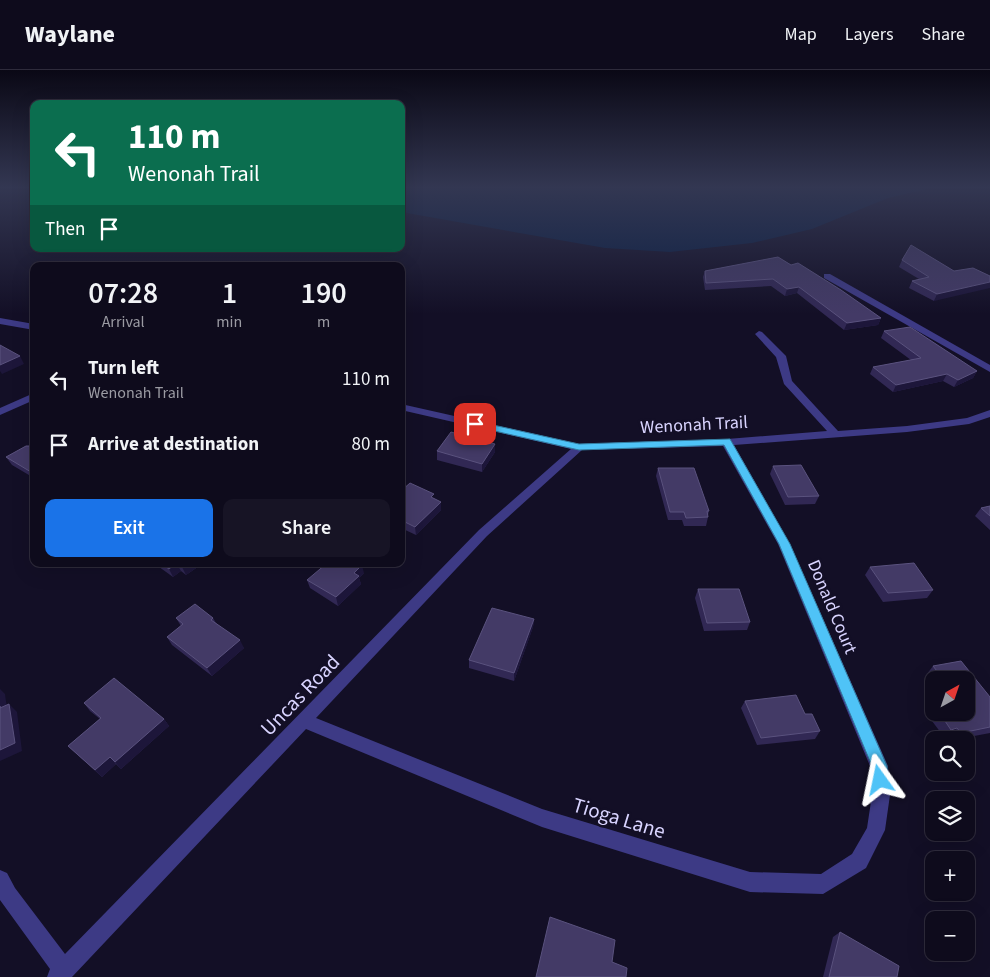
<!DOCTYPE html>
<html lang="en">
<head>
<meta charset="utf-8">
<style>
  :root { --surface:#0e0b1c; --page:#171425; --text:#f1f3f6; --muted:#9b9ba3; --line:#2e2b3b; --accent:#1a73e8 }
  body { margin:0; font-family:"Source Sans 3",sans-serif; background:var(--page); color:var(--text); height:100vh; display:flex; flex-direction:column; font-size:19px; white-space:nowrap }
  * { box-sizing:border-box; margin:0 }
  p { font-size:16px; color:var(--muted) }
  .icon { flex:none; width:28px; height:28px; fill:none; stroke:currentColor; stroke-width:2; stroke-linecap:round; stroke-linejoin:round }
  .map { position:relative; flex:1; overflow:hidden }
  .drawer { position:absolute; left:30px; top:192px; width:375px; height:305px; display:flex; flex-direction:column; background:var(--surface); border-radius:10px; box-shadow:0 5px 20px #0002,0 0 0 1px var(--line) }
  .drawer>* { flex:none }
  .hud { position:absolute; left:30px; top:30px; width:375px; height:152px; border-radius:10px; box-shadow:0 5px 20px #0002,0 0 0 1px var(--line); background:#0b6e4f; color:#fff; overflow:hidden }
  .needle { width:32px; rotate:40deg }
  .fabs { position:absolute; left:925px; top:601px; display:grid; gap:10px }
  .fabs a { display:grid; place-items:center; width:50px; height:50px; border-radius:10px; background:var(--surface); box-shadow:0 5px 20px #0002,0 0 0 1px var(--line); font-size:25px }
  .pin { position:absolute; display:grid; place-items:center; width:42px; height:42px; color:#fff; margin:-21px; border-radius:10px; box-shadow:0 2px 8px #0006 }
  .me { position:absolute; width:55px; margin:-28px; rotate:348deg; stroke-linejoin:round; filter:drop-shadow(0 0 4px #0008) }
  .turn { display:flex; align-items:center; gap:18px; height:105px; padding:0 15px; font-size:22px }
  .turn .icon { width:65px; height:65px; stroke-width:2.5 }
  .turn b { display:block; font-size:35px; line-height:42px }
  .then { display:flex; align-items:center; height:48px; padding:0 15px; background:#0003; gap:10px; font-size:19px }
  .eta { display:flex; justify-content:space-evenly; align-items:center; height:85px; text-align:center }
  .eta b { font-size:30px; font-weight:600; line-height:35px }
  .cta { display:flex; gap:10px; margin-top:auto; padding:10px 15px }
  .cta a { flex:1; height:58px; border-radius:10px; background:var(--accent); color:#fff; font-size:20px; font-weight:600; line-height:58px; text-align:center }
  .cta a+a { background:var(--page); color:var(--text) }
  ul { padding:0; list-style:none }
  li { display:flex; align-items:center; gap:15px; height:65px; padding:0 15px }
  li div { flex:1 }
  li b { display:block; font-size:19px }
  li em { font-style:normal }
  header { display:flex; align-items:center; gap:30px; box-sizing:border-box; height:70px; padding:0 25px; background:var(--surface); border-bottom:1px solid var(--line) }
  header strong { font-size:24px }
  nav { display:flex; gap:28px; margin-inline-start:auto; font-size:18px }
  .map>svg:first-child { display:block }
  .water { fill:#0a1f44 }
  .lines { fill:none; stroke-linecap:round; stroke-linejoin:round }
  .minor { fill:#3d3a85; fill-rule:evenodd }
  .wall { fill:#312854 }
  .shaded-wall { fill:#1d163a }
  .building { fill:#433a66; stroke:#5a527e }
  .route { fill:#4fc3f7; stroke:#337fa1 }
  .labels { text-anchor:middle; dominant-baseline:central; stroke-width:5; stroke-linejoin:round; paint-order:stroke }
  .street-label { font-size:18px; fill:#d9d4ff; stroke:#130f26 }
  .near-street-label { font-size:21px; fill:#d9d4ff; stroke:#130f26 }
</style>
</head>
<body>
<header>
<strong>Waylane</strong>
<nav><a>Map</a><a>Layers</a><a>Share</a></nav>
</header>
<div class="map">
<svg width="990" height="907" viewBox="0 0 990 907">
  <rect width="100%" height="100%" fill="#130f26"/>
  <path class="water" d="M401,117H936L888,128L812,159L752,173L670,182L605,178L401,142Z"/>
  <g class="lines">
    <path class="minor" d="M824,204H830L990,295V302L824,208Z
      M0,248L34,254V260L0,254Z
      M759,261L762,262L786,286L792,311L838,361L907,356L967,348L990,340V347L969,354L907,362L734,375L790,474L888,696L890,725L885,760L866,798L823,824L750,822L542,757L306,659L72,907H47L50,899L0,830V800L7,803L15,818L65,884L479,460L571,379L401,340V334L579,374L727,369L827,361L784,314L776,287L755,264ZM723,376L778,474L870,696L872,725L867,758L852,784L821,804L750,802L542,739L316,648L487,466L582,380Z
      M34,323V330L0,345V338Z"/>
  </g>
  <path class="wall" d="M778,187L881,248L878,255L844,260L797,223L785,226L771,216L705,220L703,207L705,201Z
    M902,190L954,201L934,231L909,218L912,211L919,209L899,197Z
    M884,261L977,301L973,308L954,317L943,311L893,322L870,304L873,297L911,290L881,268Z
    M34,376V408L12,395L6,387Z
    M437,381L495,382L482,402L437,390Z
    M773,396L819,426L815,434L785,435L770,404Z
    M658,398L709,441L708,445V447L706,456H684L682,450H668L656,406Z
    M401,421L435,429L441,440L416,465L401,458Z
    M990,436V460L975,446L981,438Z
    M155,494H202L186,505L181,501L173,507Z
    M870,497L933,520L927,528L883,532L865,505Z
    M364,503L359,508L361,514L338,536L310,518L307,510Z
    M698,519L750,552L747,560L704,561L695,528Z
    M176,548H213L216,553L244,578L212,606L172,575L167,567L181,556Z
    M534,549L533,557L514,611L469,598V590Z
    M961,591L990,627V663L953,670L950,665L944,667L929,647L933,642L924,630L931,622L934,621V642H966V610H934V613L927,604L933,596Z
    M745,631L805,644L820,661L815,669L757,675L741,638Z
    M84,633L164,649L169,656L121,699L116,694L102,707L68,676L100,649L90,641Z
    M840,862L897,907H823L833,867Z"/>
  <path class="shaded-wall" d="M990,212V218L934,231L937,224Z
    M799,217L797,223L785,226L787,219Z
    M881,248L878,255L844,260L847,253Z
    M20,286L24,294L2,304L0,301V295Z
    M977,301L973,308L954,317L958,310Z
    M947,304L943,311L893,322L896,315Z
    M495,374V382L482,402V394Z
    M441,432V440L416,465L415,457Z
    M175,494H177L181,501L173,507L169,499Z
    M187,494H202L186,505L182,497Z
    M362,495L364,503L359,508L361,514L338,536L336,527L354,503Z
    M534,549L533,557L514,611V603Z
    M240,570L244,578L212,606L207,598Z
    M0,619L5,624L8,646L0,638Z
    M9,634L17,642L22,681L0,691V680Z
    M164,649L169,656L121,699L115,692Z
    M957,658L950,665L944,667L951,660Z
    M110,687L116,694L102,707L95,700Z"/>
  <path class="building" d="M911,175L954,201L973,198L990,206V212L937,224L912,211L929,207L902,190Z
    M778,187L791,195L798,193L841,220L881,248L847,253L799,217L787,219L773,209L706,213L705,201Z
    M910,257L977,301L958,310L947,304L896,315L873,297L921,288L884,261Z
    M0,275L20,286L0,295Z
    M451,362L495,374L482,394L437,381Z
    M26,376H34V400L31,402L6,387Z
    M801,395L819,426L788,427L773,396Z
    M658,398H694L709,441H707L708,447L686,448L684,442H670Z
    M410,413L434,424L431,427L441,432L415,457L401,450V421Z
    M990,436V446L981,438Z
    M914,493L933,520L888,523L870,497Z
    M162,494H175L169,499Z
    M178,494H187L182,497Z
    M326,494H360L362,495L354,503L359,506L336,527L307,510Z
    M698,519H739L750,552L707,553Z
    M195,534L213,548L211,550L240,570L207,598L167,567L183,554L176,548Z
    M492,538L534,549L514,603L469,590Z
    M961,591L990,627V657L961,663L957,658L951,660L939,642H966V610H944L933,596Z
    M114,608L164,649L115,692L110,687L95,700L68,676L101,648L84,633Z
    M796,625L805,644H812L820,661L761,668L745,631Z
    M9,634L15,673L0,680V636V638Z
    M550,847L615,870L612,892L627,898L626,907H536Z
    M840,862L899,896L897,907H829Z"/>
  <linearGradient id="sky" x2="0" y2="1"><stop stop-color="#0a0815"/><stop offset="0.48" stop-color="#333752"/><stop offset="1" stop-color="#333752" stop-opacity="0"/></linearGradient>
  <rect width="990" height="244" fill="url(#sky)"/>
  <path class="route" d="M475,351L579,374L730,369L790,474L887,696L888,710L886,716L880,718L875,716L872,696L779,474L724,375L579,380L472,356V352Z"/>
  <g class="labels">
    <g class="street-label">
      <text transform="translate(694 355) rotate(-3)">Wenonah Trail</text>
      <text transform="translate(832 537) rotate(67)">Donald Court</text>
    </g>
    <g class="near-street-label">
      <text transform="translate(300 625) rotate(-46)">Uncas Road</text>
      <text transform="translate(619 748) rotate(17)">Tioga Lane</text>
    </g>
  </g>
</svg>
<div class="fabs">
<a><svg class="needle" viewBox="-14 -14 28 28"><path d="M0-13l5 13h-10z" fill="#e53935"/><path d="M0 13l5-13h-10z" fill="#9b9ba3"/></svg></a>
<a><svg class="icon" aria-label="search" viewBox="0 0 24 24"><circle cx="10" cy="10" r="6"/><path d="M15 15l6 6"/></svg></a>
<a><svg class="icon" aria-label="layers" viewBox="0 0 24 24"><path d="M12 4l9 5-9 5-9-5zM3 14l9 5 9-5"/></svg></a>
<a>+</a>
<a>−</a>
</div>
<div class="pin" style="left:475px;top:354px;background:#d93025"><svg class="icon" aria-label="arrive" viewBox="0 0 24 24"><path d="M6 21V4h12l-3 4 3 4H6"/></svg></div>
<svg class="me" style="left:880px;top:710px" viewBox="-20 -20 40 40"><path d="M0-17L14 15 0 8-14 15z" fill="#4fc3f7" stroke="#fff" stroke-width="4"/></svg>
<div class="hud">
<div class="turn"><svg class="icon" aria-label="left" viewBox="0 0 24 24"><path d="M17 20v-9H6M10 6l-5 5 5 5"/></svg><div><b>110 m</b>Wenonah Trail</div></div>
<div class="then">Then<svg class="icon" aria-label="arrive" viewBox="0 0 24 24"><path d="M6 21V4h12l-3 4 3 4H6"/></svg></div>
</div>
<section class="drawer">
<div class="eta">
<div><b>07:28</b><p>Arrival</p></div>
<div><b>1</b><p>min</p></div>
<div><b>190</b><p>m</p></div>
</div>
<ul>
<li><svg class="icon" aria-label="left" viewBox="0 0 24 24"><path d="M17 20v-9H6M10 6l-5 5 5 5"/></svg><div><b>Turn left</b><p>Wenonah Trail</p></div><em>110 m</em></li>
<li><svg class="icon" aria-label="arrive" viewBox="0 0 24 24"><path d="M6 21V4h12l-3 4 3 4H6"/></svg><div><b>Arrive at destination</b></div><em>80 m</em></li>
</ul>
<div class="cta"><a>Exit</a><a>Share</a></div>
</section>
</div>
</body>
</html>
